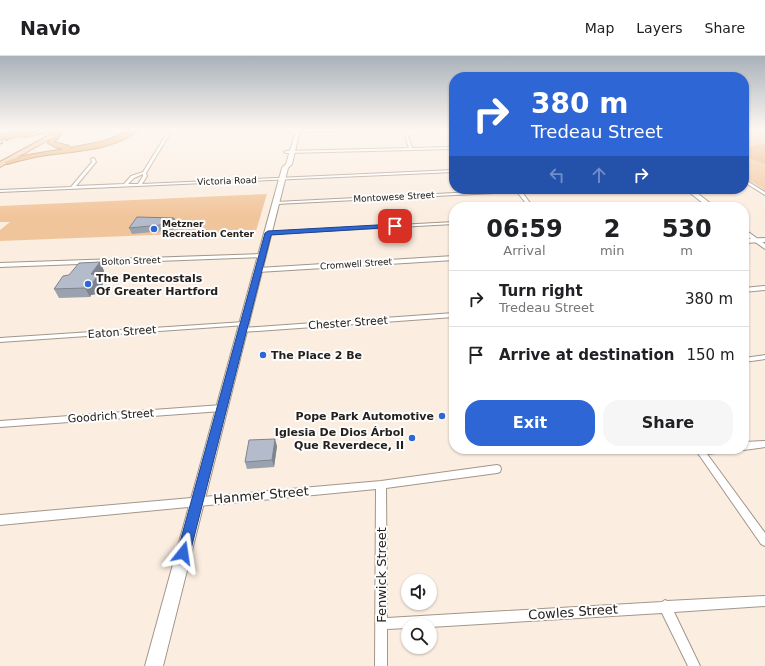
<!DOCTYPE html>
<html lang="en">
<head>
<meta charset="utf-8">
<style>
  :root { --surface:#fff; --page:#f6f6f6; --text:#202124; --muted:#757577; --line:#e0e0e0; --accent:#2e67d5 }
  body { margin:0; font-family:"DejaVu Sans",sans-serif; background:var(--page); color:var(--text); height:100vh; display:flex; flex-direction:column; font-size:15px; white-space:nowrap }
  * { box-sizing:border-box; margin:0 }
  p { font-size:13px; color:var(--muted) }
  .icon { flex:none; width:22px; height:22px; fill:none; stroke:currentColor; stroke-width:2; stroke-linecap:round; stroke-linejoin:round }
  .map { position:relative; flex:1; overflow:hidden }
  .panel { position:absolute; left:449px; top:146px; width:300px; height:252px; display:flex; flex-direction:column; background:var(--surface); border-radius:16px; box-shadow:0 1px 3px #0004 }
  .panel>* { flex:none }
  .top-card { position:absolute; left:449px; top:16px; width:300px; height:122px; border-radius:16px; box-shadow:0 1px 3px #0004; background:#2e67d5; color:#fff; overflow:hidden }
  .buttons { position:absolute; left:401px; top:518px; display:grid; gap:8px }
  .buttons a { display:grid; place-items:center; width:36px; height:36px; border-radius:50%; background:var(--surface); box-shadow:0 1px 3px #0004; font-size:20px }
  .pin { position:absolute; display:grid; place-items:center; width:34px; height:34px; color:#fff; margin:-17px; border-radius:8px; box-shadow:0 2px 6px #0006 }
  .me { position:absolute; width:44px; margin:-22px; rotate:15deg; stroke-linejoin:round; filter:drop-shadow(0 0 3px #0008) }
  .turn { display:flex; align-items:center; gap:14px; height:84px; padding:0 16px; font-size:18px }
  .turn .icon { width:52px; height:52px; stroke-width:2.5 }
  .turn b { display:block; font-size:28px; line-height:34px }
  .lanes { display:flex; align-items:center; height:38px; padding:0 16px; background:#0003; justify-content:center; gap:20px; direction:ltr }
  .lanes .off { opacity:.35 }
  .eta { display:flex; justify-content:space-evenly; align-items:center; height:68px; text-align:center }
  .eta b { font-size:24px; font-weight:800; line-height:28px }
  .button { display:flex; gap:8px; margin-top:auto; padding:8px 16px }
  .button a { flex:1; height:46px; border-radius:16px; background:var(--accent); color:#fff; font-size:16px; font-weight:800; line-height:46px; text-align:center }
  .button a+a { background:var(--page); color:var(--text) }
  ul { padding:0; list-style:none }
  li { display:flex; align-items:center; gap:12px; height:56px; padding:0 16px; border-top:1px solid var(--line) }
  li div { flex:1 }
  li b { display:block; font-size:15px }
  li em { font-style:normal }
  header { display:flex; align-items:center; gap:24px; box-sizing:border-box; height:56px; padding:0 20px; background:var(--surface); border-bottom:1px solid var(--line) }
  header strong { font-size:19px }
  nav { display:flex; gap:22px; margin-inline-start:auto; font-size:14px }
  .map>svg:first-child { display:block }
  .green { fill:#f1c59b }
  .water { fill:#eaaf76 }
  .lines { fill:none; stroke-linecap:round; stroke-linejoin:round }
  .street-casing { stroke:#a3968a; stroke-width:2 }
  .secondary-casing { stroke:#a3968a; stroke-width:2 }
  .primary-casing { stroke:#a5784c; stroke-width:2 }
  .highway-casing { stroke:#a5784c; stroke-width:2 }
  .street { fill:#fff; fill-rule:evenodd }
  .secondary { fill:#fff; fill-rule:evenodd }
  .primary { fill:#f2cba4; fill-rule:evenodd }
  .highway { fill:#eaa867; fill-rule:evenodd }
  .rail { stroke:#736b63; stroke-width:1.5; stroke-dasharray:3.5 3.5; stroke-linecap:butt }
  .highway-bridge-casing { stroke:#a5784c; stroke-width:8; stroke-linecap:butt }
  .highway-bridge { stroke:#eaa867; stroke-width:7 }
  .wall { fill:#9ba2af }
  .shaded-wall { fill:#7e848e }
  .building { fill:#b4bccb; stroke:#7e848e }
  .route { fill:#2e67d5; stroke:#1e438a }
  .poi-dot { fill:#2e67d5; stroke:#fdfdfd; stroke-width:1.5 }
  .labels { text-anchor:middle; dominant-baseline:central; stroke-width:4; stroke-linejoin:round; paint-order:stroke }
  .far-street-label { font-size:9px; fill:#25201b; stroke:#fdfdfd }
  .far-poi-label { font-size:9px; font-weight:bold; fill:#25201b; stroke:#fdfdfd; text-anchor:start }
  .poi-label { font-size:11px; font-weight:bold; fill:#25201b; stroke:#fdfdfd; text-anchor:start }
  .street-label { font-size:11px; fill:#25201b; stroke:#fdfdfd }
  .near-street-label { font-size:13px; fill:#25201b; stroke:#fdfdfd }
</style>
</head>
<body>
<header>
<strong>Navio</strong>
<nav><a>Map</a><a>Layers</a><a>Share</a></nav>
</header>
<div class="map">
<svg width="765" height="610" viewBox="0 0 765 610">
  <rect width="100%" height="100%" fill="#fbede0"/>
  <path class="green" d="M744,74H765V134L744,121Z
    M267,138L256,175L0,185V174L10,166H0V150Z"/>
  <path class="water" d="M760,88H765V108L751,103L744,96L746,91Z"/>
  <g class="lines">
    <g class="street-casing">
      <path id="street" d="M169,74H172L146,117L147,120L142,128L454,114V116L0,136V134L71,131L92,106L91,103L93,102H94L96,106L76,130L124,128L131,120L143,116ZM143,118V120L138,128H128L134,122Z
        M308,74H348L291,77L289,76Z
        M403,74H406L412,92L454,91V93L286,97L284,96L286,95L409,92Z
        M744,123L765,136V139L744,126Z
        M515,133H562L560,134L522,136L533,151H529L517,136L276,148L274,147L276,146L516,134Z
        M454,166V168L268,178L266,177L268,176Z
        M765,182V186L744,187V183Z
        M262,198L264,199V201L0,211V207Z
        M454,200V204L258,216L255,214L258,212Z
        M765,230V234L744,236V232Z
        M454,257V261L242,276L239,274L242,272Z
        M244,266L247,268L246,269L0,286V282Z
        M765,299V303L744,306V302Z
        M222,349L225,350L226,352L225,354L222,355L0,371V365Z
        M765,385V391L744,394L743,393H744V386Z
        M695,393H725L724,396L707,398L765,477V490L761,488Z
        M497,409L500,410L501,413L500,416L497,417L386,432L387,562L662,546L665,544L667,545L765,540V550L674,556L700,610H688L662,557L430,571V569H408V572L387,573V610H375L376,433L0,469V459L381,425Z"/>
    </g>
    <g class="secondary-casing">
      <path id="secondary" d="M296,74H300L292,108L288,112L163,610H145L282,112L286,108Z
        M685,133H692L715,151H708Z
        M744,173L765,188V193L744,178Z"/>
    </g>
    <g class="primary-casing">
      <path id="primary" d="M59,74H66L0,111V106Z"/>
    </g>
    <g class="highway-casing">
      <path id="highway" d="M41,74H57L25,81L22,79Z
        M131,74H139C112,95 72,95 40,100C29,102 18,105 7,108L4,106L22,100L64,93L55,91L48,87L50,83L59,75L62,77L54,86L69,90L70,92L105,85Z"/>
    </g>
    <use href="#street" class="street"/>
    <use href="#secondary" class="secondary"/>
    <use href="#primary" class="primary"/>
    <use href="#highway" class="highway"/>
    <path class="rail" d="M0,88L25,74"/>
    <g class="highway-bridge-casing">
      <path id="highway-bridge" d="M0,81L25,76"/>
    </g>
    <use href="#highway-bridge" class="highway-bridge"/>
  </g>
  <path class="wall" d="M177,168L173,174L132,178L129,172Z
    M100,206L104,215L100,222L103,228L96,238L91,239L90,241L59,242L54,233L69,219Z
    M277,390L274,411L247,413L245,406Z"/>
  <path class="shaded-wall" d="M174,162L177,168L173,174L171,168Z
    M100,206L104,215L100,222L103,228L96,238L91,239L90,241L85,232L86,230L91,218Z
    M275,383L277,390L274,411L272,404Z"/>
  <path class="building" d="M137,161L174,162L171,168L129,172Z
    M100,206L91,218L98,219L91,229L86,230L85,232L54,233L63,220L69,219L79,207Z
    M275,383L272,404L245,406L249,384Z"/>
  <linearGradient id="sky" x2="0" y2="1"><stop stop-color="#a9b2ba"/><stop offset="0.46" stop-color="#fdf7f1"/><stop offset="1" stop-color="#fdf7f1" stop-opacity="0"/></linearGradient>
  <rect width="765" height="160" fill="url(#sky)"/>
  <path class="route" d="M395,168H397V171L271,179L190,497L188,502L183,504L179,502L177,497L265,177L268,175Z"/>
  <g class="poi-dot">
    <circle cx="154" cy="173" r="4"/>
    <circle cx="88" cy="228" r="4"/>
    <circle cx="263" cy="299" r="4"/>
    <circle cx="442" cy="360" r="4"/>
    <circle cx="412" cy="382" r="4"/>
  </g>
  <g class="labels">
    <g class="far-street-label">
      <text transform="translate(227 125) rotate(-2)">Victoria Road</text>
      <text transform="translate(394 141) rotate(-3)">Montowese Street</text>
      <text transform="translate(131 205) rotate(-2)">Bolton Street</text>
      <text transform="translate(356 208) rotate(-4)">Cromwell Street</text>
    </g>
    <g class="far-poi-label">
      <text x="162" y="168">Metzner<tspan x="162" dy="10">Recreation Center</tspan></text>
    </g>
    <g class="poi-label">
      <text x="96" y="222">The Pentecostals<tspan x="96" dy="13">Of Greater Hartford</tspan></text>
      <text x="271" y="299">The Place 2 Be</text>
      <text x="434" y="360" text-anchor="end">Pope Park Automotive</text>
      <text x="404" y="376" text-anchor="end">Iglesia De Dios Árbol<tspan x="404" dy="13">Que Reverdece, II</tspan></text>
    </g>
    <g class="street-label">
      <text transform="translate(348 267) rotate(-4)">Chester Street</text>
      <text transform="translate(122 276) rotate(-4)">Eaton Street</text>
      <text transform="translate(111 360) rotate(-4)">Goodrich Street</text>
    </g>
    <g class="near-street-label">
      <text transform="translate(261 439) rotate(-5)">Hanmer Street</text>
      <text transform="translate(381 519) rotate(-90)">Fenwick Street</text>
      <text transform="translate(573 556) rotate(-4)">Cowles Street</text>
    </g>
  </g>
</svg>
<div class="buttons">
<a><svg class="icon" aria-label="sound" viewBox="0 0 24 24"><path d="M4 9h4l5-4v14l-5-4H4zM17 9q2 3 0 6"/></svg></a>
<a><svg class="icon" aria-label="search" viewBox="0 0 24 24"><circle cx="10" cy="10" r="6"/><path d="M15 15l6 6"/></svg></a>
</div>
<div class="pin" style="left:395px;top:170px;background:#d93025"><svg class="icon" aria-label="arrive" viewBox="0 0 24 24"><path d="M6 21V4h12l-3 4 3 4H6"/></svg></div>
<svg class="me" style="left:183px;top:497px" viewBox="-20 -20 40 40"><path d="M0-17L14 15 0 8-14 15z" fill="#2e67d5" stroke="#fff" stroke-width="4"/></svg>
<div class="top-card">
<div class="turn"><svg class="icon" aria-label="right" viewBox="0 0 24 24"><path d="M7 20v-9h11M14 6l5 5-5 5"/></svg><div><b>380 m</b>Tredeau Street</div></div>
<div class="lanes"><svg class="icon off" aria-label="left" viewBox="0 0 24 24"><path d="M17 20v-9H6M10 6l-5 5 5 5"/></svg><svg class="icon off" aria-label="ahead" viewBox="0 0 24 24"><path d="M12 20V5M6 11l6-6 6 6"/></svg><svg class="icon" aria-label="right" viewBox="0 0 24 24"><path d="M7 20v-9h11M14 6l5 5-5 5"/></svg></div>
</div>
<section class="panel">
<div class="eta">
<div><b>06:59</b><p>Arrival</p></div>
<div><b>2</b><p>min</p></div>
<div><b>530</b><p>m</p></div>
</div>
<ul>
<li><svg class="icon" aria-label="right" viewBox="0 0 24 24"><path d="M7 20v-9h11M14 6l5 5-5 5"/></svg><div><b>Turn right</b><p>Tredeau Street</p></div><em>380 m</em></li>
<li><svg class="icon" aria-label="arrive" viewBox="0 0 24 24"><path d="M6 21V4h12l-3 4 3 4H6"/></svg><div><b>Arrive at destination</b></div><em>150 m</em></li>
</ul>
<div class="button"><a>Exit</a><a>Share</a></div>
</section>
</div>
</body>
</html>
